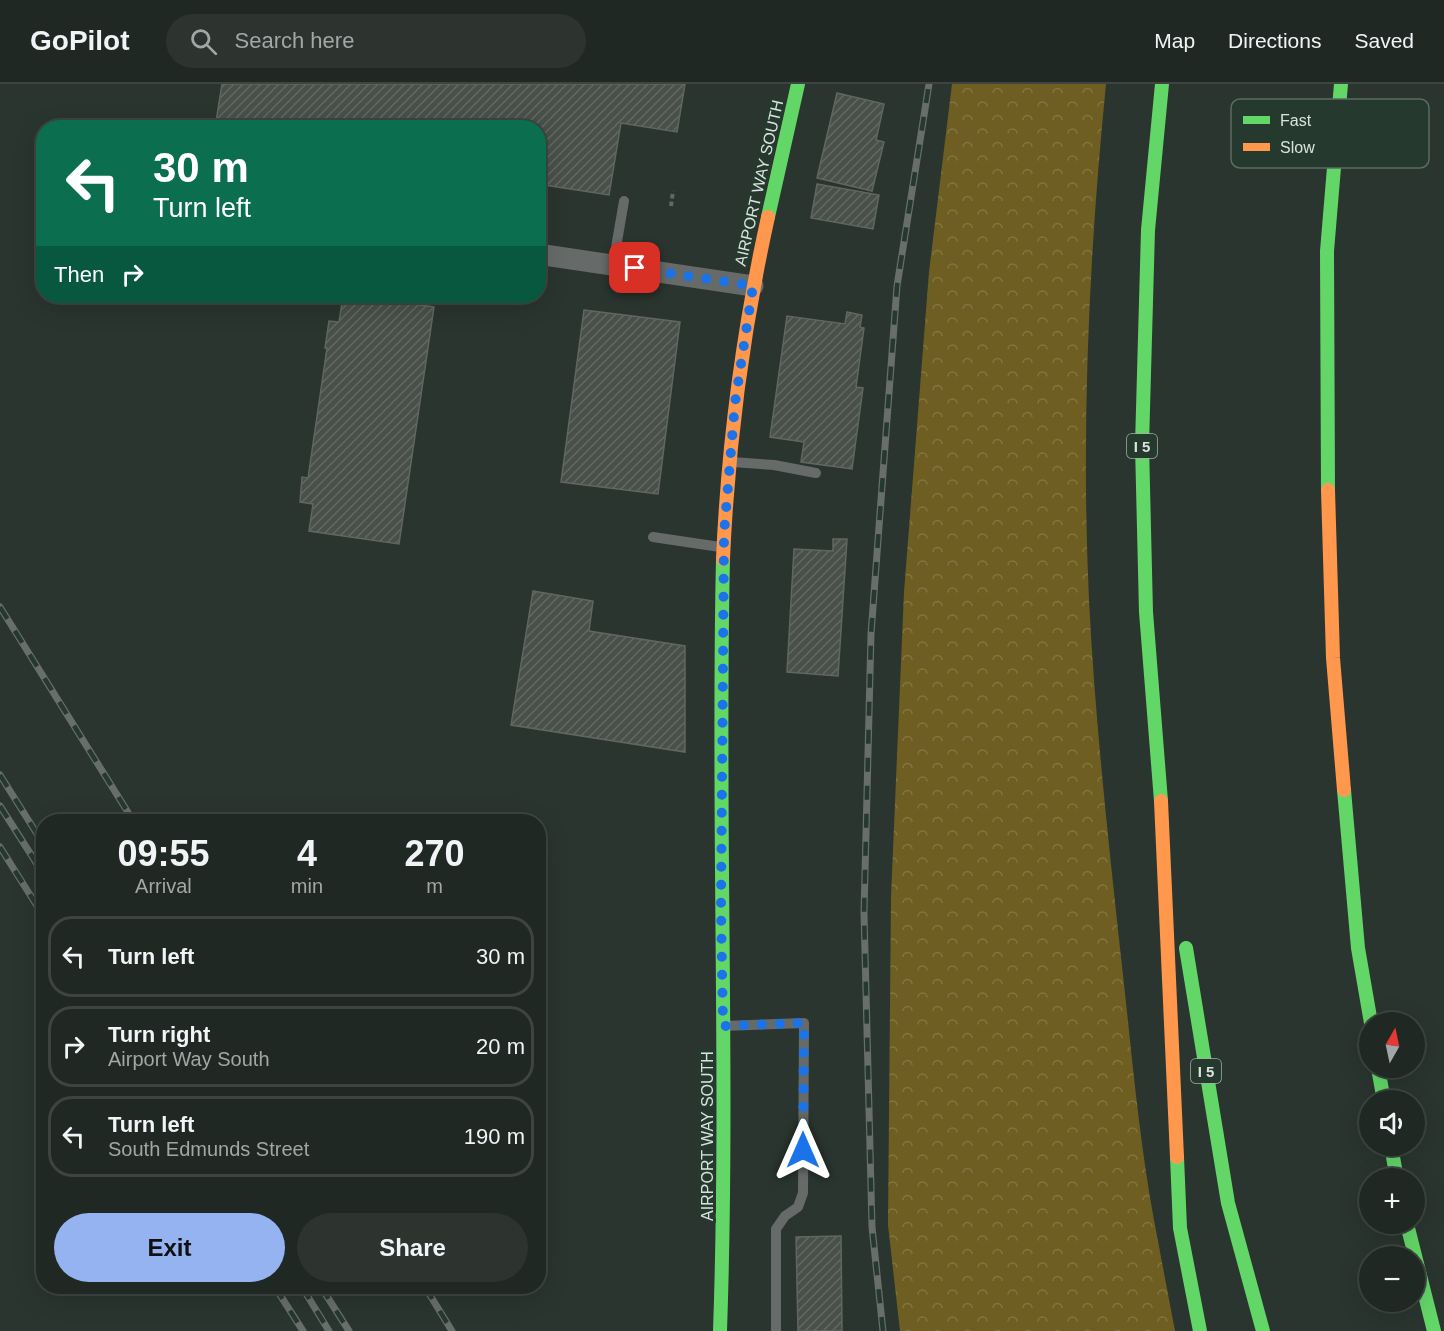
<!DOCTYPE html>
<html lang="en">
<head>
<meta charset="utf-8">
<style>
  :root { --surface:#202823; --page:#2d3430; --text:#f1f3f6; --muted:#a2a6a6; --line:#3d4441; --accent:#95b2f1 }
  body { margin:0; font-family:Helvetica,sans-serif; background:var(--page); color:var(--text); height:100vh; display:flex; flex-direction:column; font-size:22px; white-space:nowrap }
  * { box-sizing:border-box; margin:0 }
  p { font-size:20px; color:var(--muted) }
  .icon { flex:none; width:33px; height:33px; fill:none; stroke:currentColor; stroke-width:2; stroke-linecap:round; stroke-linejoin:round }
  .map { position:relative; flex:1; overflow:hidden }
  .panel { position:absolute; left:36px; top:730px; width:510px; height:480px; display:flex; flex-direction:column; background:var(--surface); border-radius:24px; box-shadow:0 6px 24px #0002,0 0 0 2px var(--line) }
  .panel>* { flex:none }
  .guide { position:absolute; left:36px; top:36px; width:510px; height:183px; border-radius:24px; box-shadow:0 6px 24px #0002,0 0 0 2px var(--line); background:#0b6e4f; color:#fff; overflow:hidden }
  .needle { width:39px; rotate:9deg }
  .controls { position:absolute; left:1359px; top:928px; display:grid; gap:12px }
  .controls a { display:grid; place-items:center; width:66px; height:66px; border-radius:50%; background:var(--surface); box-shadow:0 6px 24px #0002,0 0 0 2px var(--line); font-size:30px }
  .pin { position:absolute; display:grid; place-items:center; width:51px; height:51px; color:#fff; margin:-26px; border-radius:12px; box-shadow:0 3px 9px #0006 }
  .me { position:absolute; width:66px; margin:-33px; rotate:0deg; stroke-linejoin:round; filter:drop-shadow(0 0 4px #0008) }
  .turn { display:flex; align-items:center; gap:21px; height:126px; padding:0 18px; font-size:27px }
  .turn .icon { width:78px; height:78px; stroke-width:2.5 }
  .turn b { display:block; font-size:42px; line-height:51px }
  .then { display:flex; align-items:center; height:57px; padding:0 18px; background:#0003; gap:12px; font-size:22px }
  .eta { display:flex; justify-content:space-evenly; align-items:center; height:102px; text-align:center }
  .eta b { font-size:36px; font-weight:700; line-height:42px }
  .cta { display:flex; gap:12px; margin-top:auto; padding:12px 18px }
  .cta a { flex:1; height:69px; border-radius:36px; background:var(--accent); color:#111; font-size:24px; font-weight:700; line-height:69px; text-align:center }
  .cta a+a { background:var(--page); color:var(--text) }
  ul { padding:0; list-style:none }
  li { display:flex; align-items:center; gap:18px; height:81px; margin:0 12px 9px; padding:0 6px; border:3px solid var(--line); border-radius:24px }
  li div { flex:1 }
  li b { display:block; font-size:22px }
  li em { font-style:normal }
  header { display:flex; align-items:center; gap:36px; box-sizing:border-box; height:84px; padding:0 30px; background:var(--surface); border-bottom:2px solid var(--line) }
  header strong { font-size:28px }
  nav { display:flex; gap:33px; margin-inline-start:auto; font-size:21px }
  .search { width:420px; height:54px; background:var(--page); display:flex; align-items:center; gap:15px; box-sizing:border-box; padding:0 21px; border-radius:33px; color:var(--muted); font-size:22px }
  .map>svg:first-child { display:block }
  .forest { fill:url(#forest-crowns) }
  .building { fill:url(#building-hatch); stroke:#606760; stroke-width:1.5 }
  .lines { fill:none; stroke-linecap:round; stroke-linejoin:round }
  .path { stroke:#626865; stroke-width:4; stroke-dasharray:4.5 3; stroke-linecap:butt }
  .lane { stroke:#666a69; stroke-width:10 }
  .street { stroke:#666a69; stroke-width:21 }
  .fast { stroke:#63d668; stroke-width:14 }
  .slow { stroke:#ff974d; stroke-width:14 }
  .rail-casing { stroke:#676e6b; stroke-width:7 }
  .rail { stroke:#26392e; stroke-width:4.5; stroke-dasharray:14; stroke-linecap:butt }
  .route { stroke:#1a73e8; stroke-width:10; stroke-dasharray:0 18 }
  .labels { text-anchor:middle; dominant-baseline:central; stroke-width:6; stroke-linejoin:round; paint-order:stroke }
  .shield { fill:#26392e; stroke:#a3b0a8; stroke-width:1.5 }
  .shield-label { font-size:15px; font-weight:bold; fill:#d8e3dc }
  .street-label { font-size:16px; fill:#d8e3dc; stroke:#26392e }
  .key { fill:#26392e; stroke:#5b6c62; stroke-width:1.5 }
  .key-label { font-size:16px; fill:#d8e3dc }
</style>
</head>
<body>
<header>
<strong>GoPilot</strong>
<div class="search"><svg class="icon" aria-label="search" viewBox="0 0 24 24"><circle cx="10" cy="10" r="6"/><path d="M15 15l6 6"/></svg>Search here</div>
<nav><a>Map</a><a>Directions</a><a>Saved</a></nav>
</header>
<div class="map">
<svg width="1444" height="1247" viewBox="0 0 1444 1247">
  <defs>
    <pattern id="forest-crowns" width="20" height="18" patternUnits="userSpaceOnUse" patternTransform="scale(1.5)"><rect width="20" height="18" fill="#6e5e22"/><path d="M2 6a3 3 0 1 1 6 0M12 15a3 3 0 1 1 6 0" fill="none" stroke="#827542"/></pattern>
    <pattern id="building-hatch" width="6" height="6" patternUnits="userSpaceOnUse" patternTransform="scale(1.5)"><rect width="6" height="6" fill="#494f49"/><path d="M-1 1l2-2M0 6l6-6M5 7l2-2" fill="none" stroke="#626863"/></pattern>
  </defs>
  <rect width="100%" height="100%" fill="#2a352f"/>
  <path class="forest" d="M952,0H1106C1089,171 1081,344 1089,516C1095,635 1108,754 1121,873C1131,960 1138,1049 1154,1136C1161,1173 1168,1210 1175,1247H900L888,1141L891,813L904,508L929,188Z"/>
  <path class="building" d="M222,0H685L677,48L621,39L609,111L538,100V44H215Z
    M837,9L884,20L876,56L884,58L872,107L817,94Z
    M817,100L879,111L873,145L811,134Z
    M343,212H421L420,221L434,223L399,460L309,447L313,420L300,418L302,393L308,394L327,264H325L329,237L339,238Z
    M584,226L680,238L658,410L561,398Z
    M847,228L862,231L860,243L864,244L856,303L863,304L852,385L801,378L804,358L770,353L787,232L845,240Z
    M833,455H847L838,592L787,588L794,465L833,467Z
    M533,507L593,517L589,547L685,562V668L511,641Z
    M841,1152L842,1247H798L796,1153Z"/>
  <g class="lines">
    <path class="path" d="M671,122L673,107"/>
    <path class="lane" d="M613,181L624,117
      M732,378L774,381L816,389
      M653,453L720,463
      M723,942L804,939L803,1109L798,1123L785,1132L776,1145V1247"/>
    <path class="street" d="M538,170L753,202"/>
    <path class="fast" d="M768,133L798,0
      M1328,406L1327,167L1341,0
      M1344,706L1358,864L1371,939
      M1161,717L1146,528L1142,361L1148,146L1162,0
      M1186,864L1228,1119L1263,1247
      M1378,984L1384,1017
      M1391,1062L1397,1095
      M1177,1073L1180,1144L1200,1247
      M1407,1140L1434,1247
      M720,1247C729,990 717,732 723,475"/>
    <path class="slow" d="M1328,406L1333,574L1344,706
      M723,475C728,360 743,246 768,133
      M1161,717L1177,1073"/>
    <g class="rail-casing">
      <path id="rail" d="M0,523L134,738
        M0,691L44,761
        M0,722L44,791
        M0,763L44,833
        M275,1203L303,1247
        M302,1203L329,1247
        M321,1203L349,1247
        M425,1203L452,1247
        M883,1247L872,1143L864,829L871,550L897,202L929,0"/>
    </g>
    <use href="#rail" class="rail"/>
  </g>
  <g class="lines">
    <path class="route" d="M635,184L753,202L735,319L724,450L721,823L723,942L804,939L803,1066"/>
  </g>
  <g class="labels">
    <g class="shield">
      <rect x="1127" y="350" width="30" height="24" rx="4.5"/>
      <rect x="1191" y="975" width="30" height="24" rx="4.5"/>
    </g>
    <g class="shield-label">
      <text x="1142" y="362">I 5</text>
      <text x="1206" y="987">I 5</text>
    </g>
    <g class="street-label">
      <text transform="translate(759 99) rotate(-77)">AIRPORT WAY SOUTH</text>
      <text transform="translate(707 1052) rotate(-90)">AIRPORT WAY SOUTH</text>
    </g>
  </g>
  <rect x="1231" y="15" width="198" height="69" rx="9" class="key"/>
  <rect x="1243" y="32" width="27" height="8" fill="#63d668"/>
  <rect x="1243" y="59" width="27" height="8" fill="#ff974d"/>
  <g class="key-label">
    <text x="1280" y="42">Fast</text>
    <text x="1280" y="69">Slow</text>
  </g>
</svg>
<div class="controls">
<a><svg class="needle" viewBox="-14 -14 28 28"><path d="M0-13l5 13h-10z" fill="#e53935"/><path d="M0 13l5-13h-10z" fill="#a2a6a6"/></svg></a>
<a><svg class="icon" aria-label="sound" viewBox="0 0 24 24"><path d="M4 9h4l5-4v14l-5-4H4zM17 9q2 3 0 6"/></svg></a>
<a>+</a>
<a>−</a>
</div>
<div class="pin" style="left:635px;top:184px;background:#d93025"><svg class="icon" aria-label="arrive" viewBox="0 0 24 24"><path d="M6 21V4h12l-3 4 3 4H6"/></svg></div>
<svg class="me" style="left:803px;top:1066px" viewBox="-20 -20 40 40"><path d="M0-17L14 15 0 8-14 15z" fill="#1a73e8" stroke="#fff" stroke-width="4"/></svg>
<div class="guide">
<div class="turn"><svg class="icon" aria-label="left" viewBox="0 0 24 24"><path d="M17 20v-9H6M10 6l-5 5 5 5"/></svg><div><b>30 m</b>Turn left</div></div>
<div class="then">Then<svg class="icon" aria-label="right" viewBox="0 0 24 24"><path d="M7 20v-9h11M14 6l5 5-5 5"/></svg></div>
</div>
<section class="panel">
<div class="eta">
<div><b>09:55</b><p>Arrival</p></div>
<div><b>4</b><p>min</p></div>
<div><b>270</b><p>m</p></div>
</div>
<ul>
<li><svg class="icon" aria-label="left" viewBox="0 0 24 24"><path d="M17 20v-9H6M10 6l-5 5 5 5"/></svg><div><b>Turn left</b></div><em>30 m</em></li>
<li><svg class="icon" aria-label="right" viewBox="0 0 24 24"><path d="M7 20v-9h11M14 6l5 5-5 5"/></svg><div><b>Turn right</b><p>Airport Way South</p></div><em>20 m</em></li>
<li><svg class="icon" aria-label="left" viewBox="0 0 24 24"><path d="M17 20v-9H6M10 6l-5 5 5 5"/></svg><div><b>Turn left</b><p>South Edmunds Street</p></div><em>190 m</em></li>
</ul>
<div class="cta"><a>Exit</a><a>Share</a></div>
</section>
</div>
</body>
</html>
